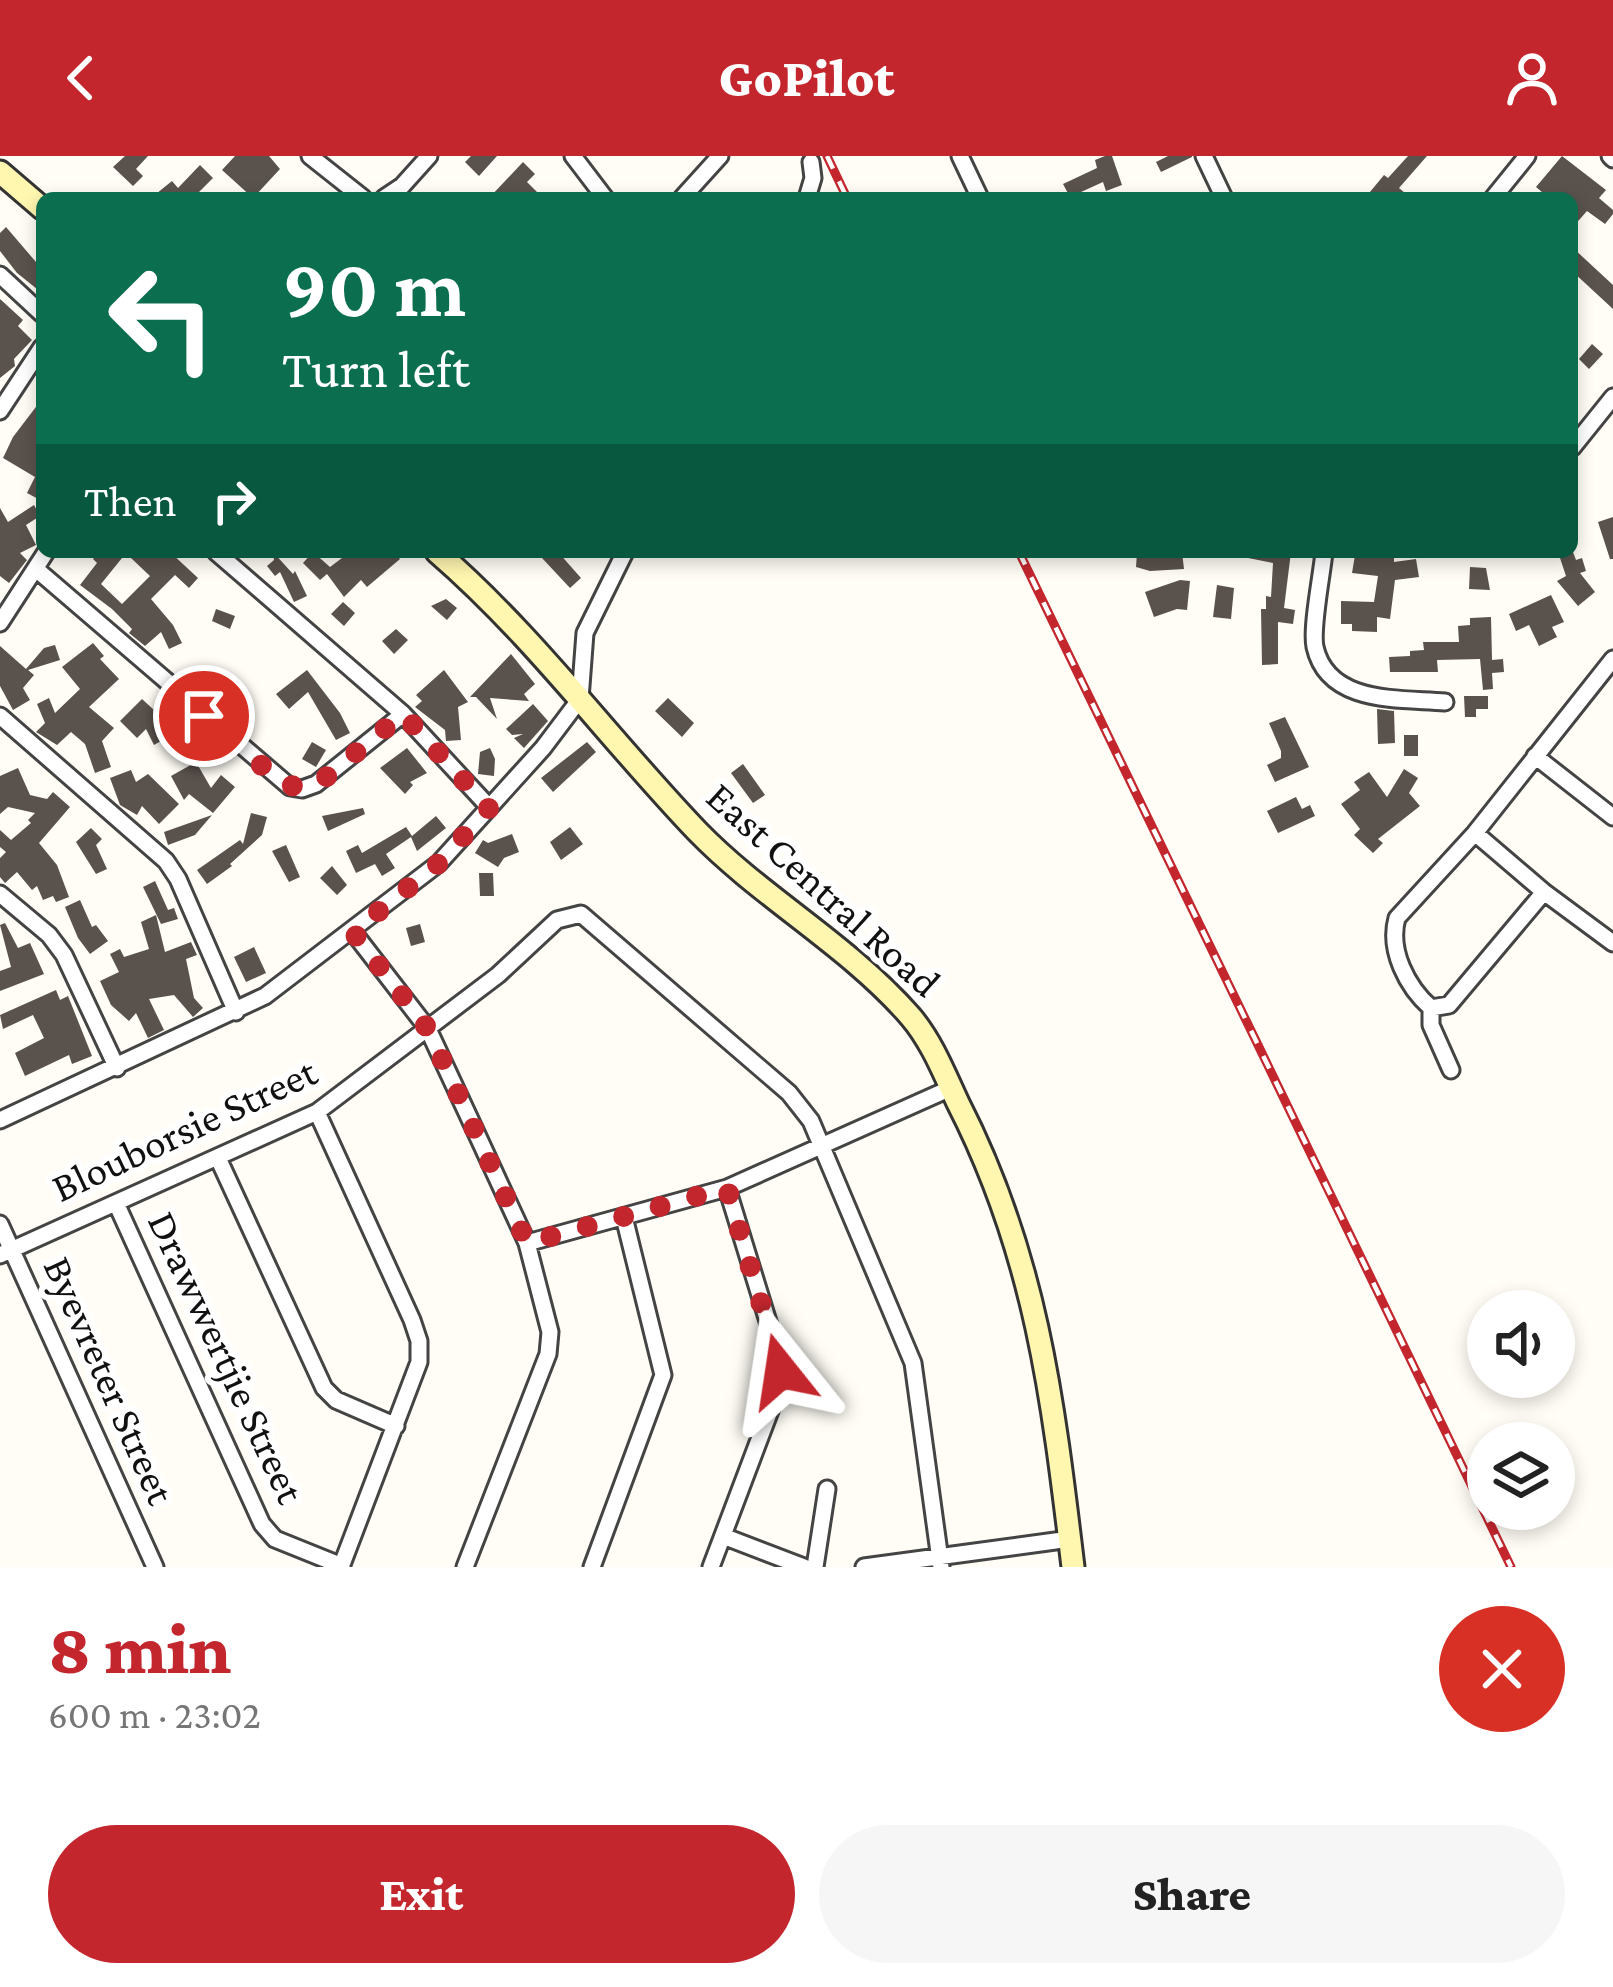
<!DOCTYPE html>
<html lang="en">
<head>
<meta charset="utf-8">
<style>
  :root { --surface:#fff; --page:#f6f6f6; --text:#222; --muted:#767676; --accent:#c4262e }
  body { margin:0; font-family:"Crimson Pro",serif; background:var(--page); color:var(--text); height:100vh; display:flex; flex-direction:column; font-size:45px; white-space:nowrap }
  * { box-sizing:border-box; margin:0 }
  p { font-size:39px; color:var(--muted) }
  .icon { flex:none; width:66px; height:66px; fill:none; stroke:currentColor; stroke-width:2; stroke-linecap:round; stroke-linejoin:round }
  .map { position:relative; height:1411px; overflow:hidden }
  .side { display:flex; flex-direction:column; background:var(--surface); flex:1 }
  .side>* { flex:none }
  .banner { position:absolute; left:36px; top:36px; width:1542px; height:366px; border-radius:18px; box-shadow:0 6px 18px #0003; background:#0b6e4f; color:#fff; overflow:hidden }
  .tools { position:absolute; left:1467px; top:1134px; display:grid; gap:24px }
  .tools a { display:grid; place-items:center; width:108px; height:108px; border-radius:50%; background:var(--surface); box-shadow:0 6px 18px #0003; font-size:60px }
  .pin { position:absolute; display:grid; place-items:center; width:102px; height:102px; color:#fff; margin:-51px; border:6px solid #fff; border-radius:50%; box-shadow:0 3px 12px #0007 }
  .me { position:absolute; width:132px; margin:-66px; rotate:345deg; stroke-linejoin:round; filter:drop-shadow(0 0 9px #0008) }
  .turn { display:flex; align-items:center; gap:42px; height:252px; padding:0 48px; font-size:54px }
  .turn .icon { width:156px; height:156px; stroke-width:2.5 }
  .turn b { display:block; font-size:84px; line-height:102px }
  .then { display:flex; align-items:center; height:114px; padding:0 48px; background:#0003; gap:24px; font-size:45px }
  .round { display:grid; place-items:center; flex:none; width:126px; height:126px; border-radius:63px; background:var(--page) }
  .overview { display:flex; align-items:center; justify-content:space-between; height:204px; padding:0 48px }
  h1 { font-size:72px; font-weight:800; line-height:90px; color:var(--accent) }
  .button { display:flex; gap:24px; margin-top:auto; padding:24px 48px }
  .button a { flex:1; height:138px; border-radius:72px; background:var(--accent); color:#fff; font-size:48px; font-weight:800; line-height:138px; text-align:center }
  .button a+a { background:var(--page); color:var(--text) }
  header { display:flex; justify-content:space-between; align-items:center; height:156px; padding:0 48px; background:var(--accent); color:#fff; font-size:54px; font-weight:800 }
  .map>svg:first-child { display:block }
  .building { fill:#5a524d }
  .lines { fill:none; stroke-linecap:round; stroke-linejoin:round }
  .street-casing { stroke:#444; stroke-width:21 }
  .secondary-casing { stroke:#333; stroke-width:27 }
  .street { stroke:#fff; stroke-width:15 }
  .secondary { stroke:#fff6b0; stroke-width:21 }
  .rail-casing { stroke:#c4262e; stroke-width:9 }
  .rail { stroke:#fff; stroke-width:4.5; stroke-dasharray:14; stroke-linecap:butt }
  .route { stroke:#c4262e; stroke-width:21; stroke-dasharray:0 37.8 }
  .labels { text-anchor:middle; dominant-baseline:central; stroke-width:12; stroke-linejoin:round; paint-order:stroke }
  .street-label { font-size:42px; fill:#111; stroke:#fff }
</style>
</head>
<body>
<header><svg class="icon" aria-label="back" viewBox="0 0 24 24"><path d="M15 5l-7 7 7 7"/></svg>GoPilot<svg class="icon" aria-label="person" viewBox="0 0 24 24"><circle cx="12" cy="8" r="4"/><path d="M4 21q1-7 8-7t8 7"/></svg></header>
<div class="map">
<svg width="1613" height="1411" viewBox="0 0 1613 1411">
  <rect width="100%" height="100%" fill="#fffdf5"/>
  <path class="building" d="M125,0H148L136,13L143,20L133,30L113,11Z
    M235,0H269L280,13L253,42L222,14Z
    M471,0H497L479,20L465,6Z
    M1105,0H1112L1122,29L1106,35L1103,26L1070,41L1063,28L1097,12L1095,4Z
    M1168,0H1192V1L1161,16L1156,6Z
    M1408,0H1427L1399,32L1411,42H1365L1384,19L1388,22Z
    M1562,0L1606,34L1599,42L1613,54V58L1605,68L1587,55L1572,72V42H1549L1536,31Z
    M523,6L535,18L527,26L543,42H489Z
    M200,9L213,22L193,42H151L172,25L178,32Z
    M6,71L42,113V137L17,117L0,95V77Z
    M1572,91L1613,129V153L1572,115Z
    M0,143L23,164L18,170L32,184L14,203L15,210L0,222Z
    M1592,188L1603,198L1589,213L1579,203Z
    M42,243V345L27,337L35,321L3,302L13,281Z
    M34,349L40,360L26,369L36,389L20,397L27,404L9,427L0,420V352L8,366Z
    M1613,361V403H1610L1598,366Z
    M99,396H115L122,402L101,428L122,448L150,420L131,402L136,396H170L198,422L189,432L175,419L151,443L173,469L182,487L169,493L161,476L145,490L129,477L132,473L112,453L80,429L97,407L93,403Z
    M273,396L293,418L295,415L307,440L294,446L280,416L275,420L267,410L274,404Z
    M313,396L330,411L350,396H394L400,403L367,431L361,424L344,441L327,418L320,424L303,407Z
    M548,396H558L581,422L570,432L542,402Z
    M1137,396H1182L1184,413L1150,415L1136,411Z
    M1248,396H1291L1284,452L1295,454L1293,468L1278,466V508L1262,509L1261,453H1266V440L1271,441L1273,407L1248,402Z
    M1558,396H1573L1576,404L1582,402L1586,415L1580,417L1595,436L1578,450L1557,425L1566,420Z
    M1355,399L1394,401V406L1416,403L1419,421L1395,424L1390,463L1377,461V476L1352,475V468H1341V445L1374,446L1378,420L1352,417Z
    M1470,411L1486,412L1490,434L1469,433Z
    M1180,424L1190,425L1187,454L1177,453L1154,461L1145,436Z
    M1217,429L1234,432L1231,463L1213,461Z
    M1551,439L1564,466L1552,471L1557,481L1539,490L1529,469L1516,475L1509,458Z
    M446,443L457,452L447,464L431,450Z
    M343,446L355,457L344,470L331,458Z
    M216,453L235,460L230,473L212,465Z
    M1491,461L1492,504L1503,503L1504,516L1492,517L1493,533L1483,534L1480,503L1437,504L1438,516H1390L1389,501L1410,500V495L1424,494L1423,486H1459L1458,470L1470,469V462Z
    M396,473L408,484L394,498L382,485Z
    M93,487L104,500L100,503L119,523L89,551L114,572L102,585L111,611L95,617L85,588L71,576L57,589L36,576L45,567L37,548L49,542L55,557L80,533L62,511Z
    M55,489L60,504L28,514L34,519L23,532L30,544L13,554L0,530V490L26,513L44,492Z
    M511,498L535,528L524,538L529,545L490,542L497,563L476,541H470Z
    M198,512L228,518L249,540L241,549L234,543L219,553L186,526Z
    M307,514L340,557L350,577L336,584L308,536L289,553L276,538Z
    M444,514L468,546L458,551L461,584L446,585L445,574L415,551L422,545L416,539Z
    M1464,540H1488V553H1476V561H1465Z
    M668,542L694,567L682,581L655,555Z
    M142,543L166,565L173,578L154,589L146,573L137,582L120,565Z
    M533,548L548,565L524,592L514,582L523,578L512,579L506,573Z
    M1377,553L1394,555L1395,587L1378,588Z
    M1285,561L1309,611L1275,626L1267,609L1281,602V595L1269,567Z
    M1404,579H1418V600H1404Z
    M312,586L326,594L316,611L302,603Z
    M587,586L596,596L553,636L541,622Z
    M407,592L427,617L410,626L413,629L405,638L380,612Z
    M490,592L495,603L494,620L478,618L480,596Z
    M196,606L211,632L221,619L235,631L213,657L189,638L184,644L171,620Z
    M743,608L765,639L753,647L731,617Z
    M18,612L30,639L47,643L53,636L70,651L39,687L57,709L69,741L56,746L53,740L43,744L37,730L32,734L17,716L5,727L0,721V702L6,696L0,691V674L11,684L31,667L28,664L35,657L8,651L0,658V620Z
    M1404,613L1418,622L1409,637L1420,650L1378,683L1383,687L1373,697L1354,679L1360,673L1341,648L1360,634L1354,626L1369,616L1387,641Z
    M131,614L136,626L148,618L179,648L159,668L142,650L137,659L120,649L110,622Z
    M1296,641L1302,653L1310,649L1315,660L1278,677L1267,655Z
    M363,652L365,658L328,675L322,660Z
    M251,657L267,661L262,679L230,708L232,710L207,728L197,714L240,684L243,688Z
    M212,659L195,679L168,689L164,676Z
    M436,660L446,672L417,695L411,681L386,698L395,712L382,720L375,708L356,717L346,695L358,689L362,697L406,671L412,680Z
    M570,671L583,688L561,704L550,686Z
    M91,672L102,683L96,689L107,713L96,718L76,686Z
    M512,678L519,696L504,702L498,711L475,697L483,684L488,687Z
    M286,689L300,721L289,726L272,695Z
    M332,710L347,729L337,739L320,722Z
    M479,717H493L494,740H480Z
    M155,725L168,754L174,752L178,763L161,768L143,731Z
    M80,744L92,771L96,769L108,785L90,798L78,782L65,751Z
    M156,759L165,796L191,786L197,799L186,803L194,842L203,852L193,861L174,839L149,843L164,874L148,882L136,857L129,865L111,849L100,825L119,816L110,798L120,793L124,801L149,793L141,766Z
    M5,767L18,792L30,787L44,818L0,835V815L11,811L0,769Z
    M420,768L425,786L411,790L406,772Z
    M254,791L266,817L246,826L234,801Z
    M56,834L60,844L68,840L92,900L72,908L69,899L25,920L15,897L44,882L33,859L3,873L0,859Z"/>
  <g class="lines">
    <g class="street-casing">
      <path id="street" d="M310,0L363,42
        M573,0L605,42
        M960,0L980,42
        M1204,0L1224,42
        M1610,0L1613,3
        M384,42L402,30L429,0
        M682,42L720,0
        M807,42L813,22L811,6
        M1493,42L1527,0
        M0,119L42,158
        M0,255L42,191
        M1572,292L1613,241
        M216,396L403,558L489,651
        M1324,396C1322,418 1311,472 1315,491C1328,549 1400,542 1445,546
        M36,413L290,631L302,633L316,628L403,558
        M0,467L46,396
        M0,560L166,705L178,723L236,856
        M1535,600L1613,661
        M1475,677L1544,736L1613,787
        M1544,736L1449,849L1431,852C1407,831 1388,794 1397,762L1475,677L1613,503
        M0,738L49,779L64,799L117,912
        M353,776L428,873L474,972L527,1087L550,1176L548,1198L465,1411
        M1431,852V869L1451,914
        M317,956L412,1164L419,1185V1206L341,1411
        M0,964L265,840L439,707L543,592L580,543L585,477L625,396
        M218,1002L324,1232L336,1244L396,1270
        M116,1047L262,1368L275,1383L342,1410
        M0,1068L155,1411
        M527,1087L727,1032L951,932
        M0,1099L317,956L498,819L557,764L581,758L789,937L811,965L913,1207L941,1411
        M723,1380L804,1411
        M592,1411L663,1219L624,1061
        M711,1411L782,1223L770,1172L727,1032
        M815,1411L827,1333
        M864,1411L1070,1383"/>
    </g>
    <g class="secondary-casing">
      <path id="secondary" d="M0,16L42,52
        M437,396C534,480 609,583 697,675C762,742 848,789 910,860C931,884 944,917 958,947C1036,1099 1053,1244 1073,1411"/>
    </g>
    <use href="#street" class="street"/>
    <use href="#secondary" class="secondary"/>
    <g class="rail-casing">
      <path id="rail" d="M827,0L847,42
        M1019,396L1511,1411"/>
    </g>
    <use href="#rail" class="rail"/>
  </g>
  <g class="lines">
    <path class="route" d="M204,560L281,626L302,633L325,622L403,558L489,652L439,707L353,776L428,873L527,1087L727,1032L781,1215"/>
  </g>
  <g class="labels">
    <g class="street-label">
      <text transform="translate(824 733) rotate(42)">East Central Road</text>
      <text transform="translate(184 973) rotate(-25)">Blouborsie Street</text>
      <text transform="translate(227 1201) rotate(65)">Drawwertjie Street</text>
      <text transform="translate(110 1224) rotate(66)">Byevreter Street</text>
    </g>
  </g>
</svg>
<div class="tools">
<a><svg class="icon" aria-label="sound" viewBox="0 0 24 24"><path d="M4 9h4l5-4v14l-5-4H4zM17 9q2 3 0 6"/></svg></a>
<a><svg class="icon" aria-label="layers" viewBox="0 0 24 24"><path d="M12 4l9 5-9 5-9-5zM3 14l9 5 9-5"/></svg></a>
</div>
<div class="pin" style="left:204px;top:560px;background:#d93025"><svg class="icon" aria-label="arrive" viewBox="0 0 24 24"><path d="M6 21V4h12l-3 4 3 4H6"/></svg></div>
<svg class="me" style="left:781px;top:1215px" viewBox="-20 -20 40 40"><path d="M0-17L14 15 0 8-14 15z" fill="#c4262e" stroke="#fff" stroke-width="4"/></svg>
<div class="banner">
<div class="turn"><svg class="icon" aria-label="left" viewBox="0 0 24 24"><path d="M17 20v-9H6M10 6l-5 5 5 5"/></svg><div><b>90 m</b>Turn left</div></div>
<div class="then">Then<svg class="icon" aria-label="right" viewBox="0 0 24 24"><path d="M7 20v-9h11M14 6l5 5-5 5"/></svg></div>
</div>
</div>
<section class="side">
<div class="overview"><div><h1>8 min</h1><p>600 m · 23:02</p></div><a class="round" style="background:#d93025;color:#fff"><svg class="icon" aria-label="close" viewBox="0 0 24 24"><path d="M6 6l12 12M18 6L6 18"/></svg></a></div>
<div class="button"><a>Exit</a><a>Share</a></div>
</section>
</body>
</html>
